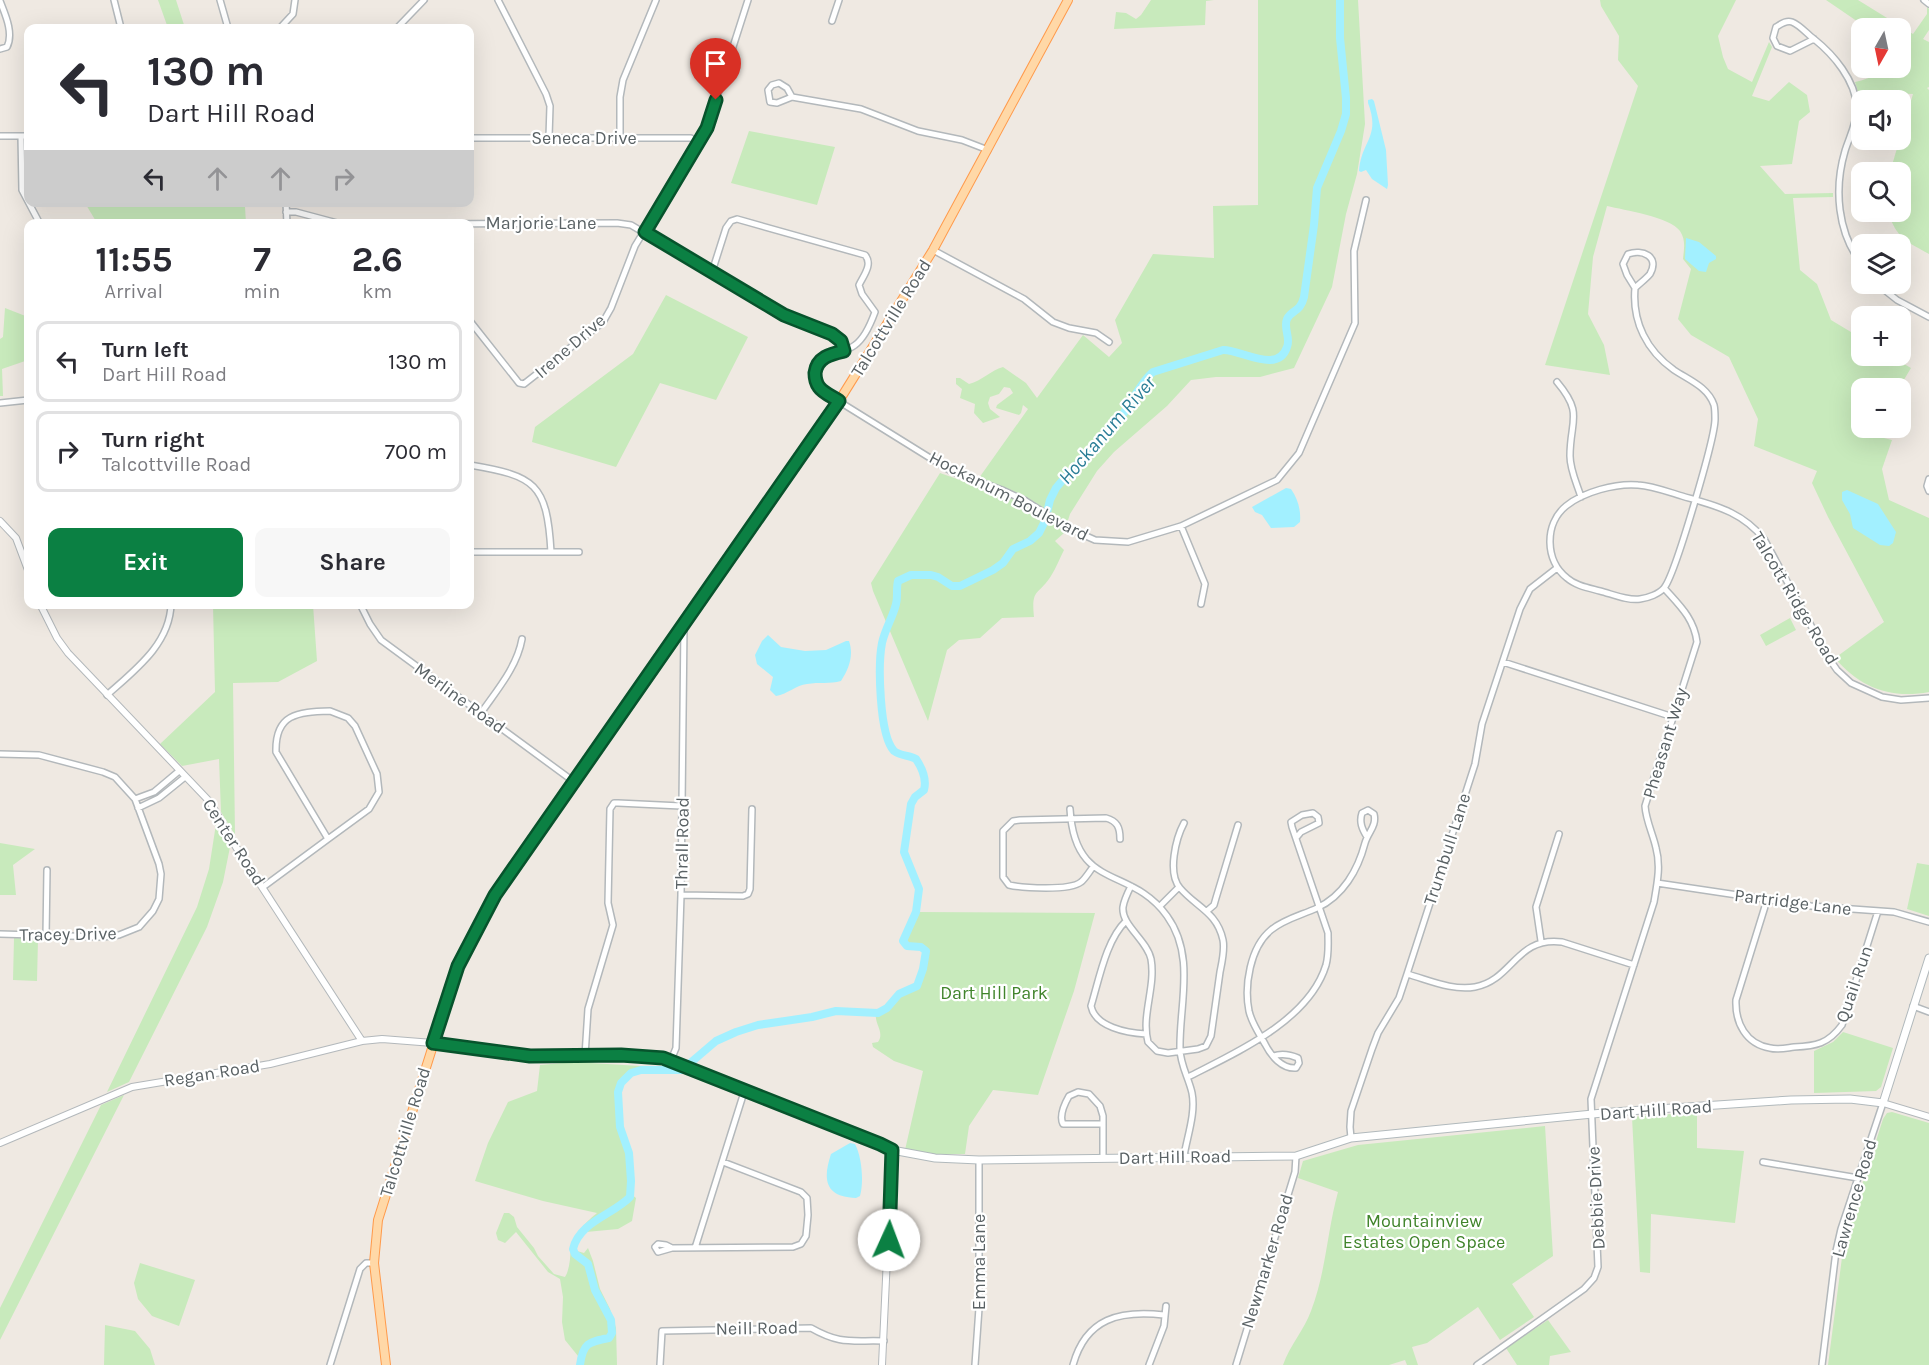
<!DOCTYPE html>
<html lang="en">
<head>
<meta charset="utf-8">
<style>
  :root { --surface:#fff; --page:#f7f7f7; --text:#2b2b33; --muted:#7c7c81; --line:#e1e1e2; --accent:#0b8043 }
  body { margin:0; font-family:Karla,sans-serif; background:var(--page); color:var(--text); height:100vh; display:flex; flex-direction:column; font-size:22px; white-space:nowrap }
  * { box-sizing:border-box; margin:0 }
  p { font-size:20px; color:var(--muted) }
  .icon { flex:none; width:33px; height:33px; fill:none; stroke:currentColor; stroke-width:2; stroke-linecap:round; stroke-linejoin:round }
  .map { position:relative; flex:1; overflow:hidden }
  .drawer { position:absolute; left:24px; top:219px; width:450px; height:390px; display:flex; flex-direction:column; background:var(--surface); border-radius:12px; box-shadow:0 6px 24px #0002 }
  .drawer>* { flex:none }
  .banner { position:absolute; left:24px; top:24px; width:450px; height:183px; border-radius:12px; box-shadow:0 6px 24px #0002; background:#fff; color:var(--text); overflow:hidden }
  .needle { width:39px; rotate:189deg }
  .fabs { position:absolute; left:1851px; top:18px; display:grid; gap:12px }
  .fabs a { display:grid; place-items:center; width:60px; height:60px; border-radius:12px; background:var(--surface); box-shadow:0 6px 24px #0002; font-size:30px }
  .pin { position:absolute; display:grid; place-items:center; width:51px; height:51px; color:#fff; margin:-62px -26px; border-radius:50% 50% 50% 0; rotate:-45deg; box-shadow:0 0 6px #0007 }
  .pin .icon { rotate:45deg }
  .me { position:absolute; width:66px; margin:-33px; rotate:2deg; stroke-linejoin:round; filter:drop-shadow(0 0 4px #0008) }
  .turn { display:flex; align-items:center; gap:21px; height:126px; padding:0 24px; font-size:27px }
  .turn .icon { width:78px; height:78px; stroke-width:2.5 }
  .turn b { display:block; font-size:42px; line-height:51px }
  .lanes { display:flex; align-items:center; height:57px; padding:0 24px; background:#0003; justify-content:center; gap:30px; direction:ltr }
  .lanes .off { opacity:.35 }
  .eta { display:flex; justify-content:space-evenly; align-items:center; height:102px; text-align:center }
  .eta b { font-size:36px; font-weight:700; line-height:42px }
  .primary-button { display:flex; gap:12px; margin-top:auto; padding:12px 24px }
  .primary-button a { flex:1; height:69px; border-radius:12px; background:var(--accent); color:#fff; font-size:24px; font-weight:700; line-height:69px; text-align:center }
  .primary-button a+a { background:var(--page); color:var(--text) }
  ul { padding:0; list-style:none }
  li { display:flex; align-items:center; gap:18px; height:81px; margin:0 12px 9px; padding:0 12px; border:3px solid var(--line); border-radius:12px }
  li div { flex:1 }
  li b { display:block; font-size:22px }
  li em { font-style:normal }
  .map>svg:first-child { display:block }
  .green { fill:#c8eabc }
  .water { fill:#a2f0ff }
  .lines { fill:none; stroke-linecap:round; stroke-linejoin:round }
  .river { stroke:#a2f0ff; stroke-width:8 }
  .minor-casing { stroke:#b3b8bb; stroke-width:8 }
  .tertiary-casing { stroke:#b3b8bb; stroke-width:8 }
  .secondary-casing { stroke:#b1b9bc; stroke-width:9 }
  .primary-casing { stroke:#ff9a4b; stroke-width:10 }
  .minor { stroke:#fff; stroke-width:5 }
  .tertiary { stroke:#fff; stroke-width:6 }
  .secondary { stroke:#fff; stroke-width:7 }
  .primary { stroke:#ffd8a7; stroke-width:8 }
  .route-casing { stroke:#07532c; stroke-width:15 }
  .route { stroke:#0b8043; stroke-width:10 }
  .labels { text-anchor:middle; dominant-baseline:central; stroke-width:4.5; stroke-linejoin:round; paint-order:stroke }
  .street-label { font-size:18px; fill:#5a6265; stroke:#fff }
  .park-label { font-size:18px; fill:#40842b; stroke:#fff }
  .water-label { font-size:20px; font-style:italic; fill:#2c7e97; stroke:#fff }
</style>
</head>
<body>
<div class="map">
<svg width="1929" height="1365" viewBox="0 0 1929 1365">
  <rect width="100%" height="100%" fill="#efe9e2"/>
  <path class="green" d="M158,0H176L185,28H168Z
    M1151,0H1214L1206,1L1205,25L1114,29L1116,12L1126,13L1136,19L1141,15Z
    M1258,0H1358L1365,124L1357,174L1346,214L1332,287L1294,368L1260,377H1216L1191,380L1167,406L1114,452L1097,471L1070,514L1064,533L1055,541L1064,550C1060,558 1056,568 1051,576C1038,596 1031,588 1034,617L1002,618L980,638L959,640L947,650L928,721L873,591L871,583L940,473L974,485L1028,409L1023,405L1021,413L1019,415L996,408L997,405L1013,393L1010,388L1004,387L999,394L990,397L988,403L990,409L1000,417L983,423L974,413L975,404L960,398L962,389L956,384V378H960L969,384C982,381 991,370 1003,367L1026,383L1037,398L1083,335L1109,357L1122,343L1115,320L1153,254L1214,258L1213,206L1258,205Z
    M1600,0H1736L1718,36L1723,57L1728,69L1752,82L1769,42L1772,47L1752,96L1769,101L1789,82L1807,95L1810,112L1799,121L1792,164L1760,166L1785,194L1833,193V197L1793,198L1800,270L1817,284L1831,320L1861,338L1862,356H1890L1911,368L1899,388H1862V428H1883L1880,437L1892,440L1882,469L1889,500L1929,518V692C1891,699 1860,688 1835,658L1884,622L1828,517L1812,483L1817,471L1754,446L1758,419L1729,357L1691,335L1678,319L1691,269L1683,259C1684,249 1686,240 1680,231C1670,217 1624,210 1607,206L1593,257L1588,314L1604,345L1610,375L1545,365L1638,86L1618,60L1619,36L1601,6Z
    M1826,0H1858L1913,34L1927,14V7L1929,9V30L1923,39L1929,42V87L1927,88L1929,90V254C1906,241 1897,239 1888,212H1900V172H1890L1913,94L1862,92L1859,95L1855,82C1873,79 1882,68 1900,68V28H1867Z
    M749,131L835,147L817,205L731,183Z
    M85,203H243L245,207L246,223H97Z
    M666,295L748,337L716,400L660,383L616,467L532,442L535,427L633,354Z
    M5,308L28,317V360L2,369L3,396H0V339L3,337Z
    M213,605H313L317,661L278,682L233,683L235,835L221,812L219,759L182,766L160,744L215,692Z
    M1790,618L1796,630L1766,646L1760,635Z
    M216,824L230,847L223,882L207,927L129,1082L107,1092L197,907L209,869Z
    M0,843L35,849L13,865L16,895H0Z
    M1917,863L1929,865V916L1907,909Z
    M916,912L1095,913L1074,991L1038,1095L993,1090L969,1126L965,1154H930L905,1150L923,1071L894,1061L873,1047L872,1043L878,1042C885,1032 874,1024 876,1013L887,1008L901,993L915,988L919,981L926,951L921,947L907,946L903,941Z
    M14,938L38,939L37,981L13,980Z
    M1843,1032L1893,1048L1881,1087L1876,1091L1814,1093V1051L1833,1042Z
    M574,1062L640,1066L665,1069C646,1069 628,1068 619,1087L620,1127L628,1150L631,1194L636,1198L632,1221L618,1229L586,1232L576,1246L577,1251L584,1253L588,1248L593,1261L600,1289L610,1309L616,1328L617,1365H578V1356L565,1340L562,1322L563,1297L560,1279L548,1272L516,1232L505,1243L498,1240L496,1233L504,1213H509L514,1217L517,1227L534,1248L538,1256L554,1274L565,1277C570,1269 570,1258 571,1248C572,1236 588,1220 597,1213L543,1201L475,1181L488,1143L508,1102L537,1091L540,1065Z
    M124,1095L0,1340V1308L101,1105Z
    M1697,1112V1148L1744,1151L1735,1223L1651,1214L1650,1273L1640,1272L1632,1117Z
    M1892,1112L1929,1123V1365H1828L1844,1242L1883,1119L1887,1113Z
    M1545,1126L1553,1256L1512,1284L1534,1317L1500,1340L1478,1307L1427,1343L1412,1347L1418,1365H1407L1405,1360L1389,1365H1283C1290,1345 1304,1330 1311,1311C1326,1272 1327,1232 1338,1192L1298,1178L1303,1161L1358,1145Z
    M140,1263L195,1280L179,1326L152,1316L138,1299L134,1283Z
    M1548,1320L1571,1352L1550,1356L1549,1365H1517L1506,1348Z
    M105,1325L135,1331L150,1349L155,1365H104Z"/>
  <path class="water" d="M1372,99L1374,101L1386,150L1388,185L1387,189L1372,179L1366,170L1361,172L1359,171C1361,141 1381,137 1368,103V100Z
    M1686,238L1699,242L1716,256V259L1709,263L1706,272L1699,271L1685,259Z
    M1286,488L1291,489C1298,499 1301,510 1300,522L1294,527L1271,528L1262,515L1255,512L1252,507Z
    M1847,490L1878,504L1896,532L1893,543L1889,546L1880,545L1853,528L1850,514L1842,500V492Z
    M768,635L781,647L805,651L826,650L846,641H849C854,655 849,669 841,681C830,684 819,682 807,684C796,685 788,694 776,696L770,690L773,677L757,664L755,655L762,641Z
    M850,1143L855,1144C862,1157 864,1182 860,1196L856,1198C826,1197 822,1181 831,1154Z"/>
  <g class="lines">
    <path class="river" d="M580,1365C583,1343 588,1342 609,1338L612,1333L611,1320L595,1290L588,1264L575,1254L573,1249C579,1222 614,1214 630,1197L631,1181L629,1153L620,1127L618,1092L621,1083L631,1073L641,1070H682L716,1041L736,1032L758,1025L812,1017L836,1011L878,1013L887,1008L899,994L917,986L923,969L926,951L921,947L907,946L903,941L916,912L919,889L904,852L911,804L915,797L924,790C927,779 922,768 916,759C909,755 900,756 894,751C879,735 878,664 882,643C885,629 893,617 896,604C898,596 896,589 898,581L911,575H931L938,577L952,586H960L993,570L1003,563L1013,549L1030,541L1039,533L1045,521L1050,500L1056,488C1075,465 1098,445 1117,422C1129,408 1141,381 1153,372L1223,350C1240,349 1278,375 1287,347C1291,338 1283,328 1287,319C1292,309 1300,313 1304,297L1314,225L1317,188L1341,131L1346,114V98L1340,38V0"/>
    <g class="minor-casing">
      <path id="minor" d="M114,0L121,28
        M220,0L228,28
        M498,0L546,94L550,106L549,137
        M1924,0L1929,4
        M0,1C5,14 14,33 7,47L0,49
        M832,21L839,0
        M280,28L293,14L295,0
        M397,28L424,0
        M1814,39L1790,51L1777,46L1773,38L1776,27C1781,24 1786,20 1792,22C1800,25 1807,34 1814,39C1834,55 1855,80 1857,107C1858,120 1849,138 1845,151C1834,188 1837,233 1862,264
        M792,97L787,88L779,83L772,85L768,90L770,102L777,103L792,97L861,109L918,131L962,140L988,150
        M0,136H28
        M21,136L22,190L40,224
        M470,138H691L698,143
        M620,138V97L623,80L656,0
        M286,202L287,224
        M286,212H296L341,224
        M434,224L617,223L631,225L784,315L832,334L841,341L844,351
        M933,250L1024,299L1053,322L1069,328L1096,333L1109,342
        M712,272L726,228L731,221L737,219L865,255C873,264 864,275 859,285L862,294L875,312C871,323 865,338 855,345C838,359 802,352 819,389L951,471L1002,490L1026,501L1068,528L1095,540L1128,542L1181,526L1277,480L1299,453L1355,323L1354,251L1366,200
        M1877,284L1897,300L1929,317
        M1635,288L1627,275L1623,264L1628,254C1642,249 1660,256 1650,274C1646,279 1640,283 1635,288C1632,322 1647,351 1674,370C1689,380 1708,387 1714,405C1715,409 1715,415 1715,419C1715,438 1675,575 1664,588C1659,594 1648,598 1640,599C1628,601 1612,594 1600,591C1589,588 1576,586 1567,578C1545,561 1544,524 1566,506C1583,492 1616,483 1638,485C1653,486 1668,492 1682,496C1716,506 1741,511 1764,539L1828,657L1837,670L1851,683L1882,697L1901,700L1929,698
        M470,321L519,383L524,384L603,322L611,308L635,246L707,128L748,0
        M1557,382C1584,414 1570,420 1570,456C1570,470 1577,484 1581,497
        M0,403L28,400
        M470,465C535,476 547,483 551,552
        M1929,479L1927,486L1929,491
        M1181,526L1205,584L1201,604
        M470,552H579
        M360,604L370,624L381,640L573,781
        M1503,662L1673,717
        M107,695C135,670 170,644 171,604
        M330,711L348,718L355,726L377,774L379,792L369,809L328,839L276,752C275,714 297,712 330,711Z
        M481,713C497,690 517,667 522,639
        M0,754L39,755L103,772L115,777L135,799L159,864L161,874L159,899L153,911L139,927L119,935L103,937L0,934
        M135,799L154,792L179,771
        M138,808L159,798L185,777
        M1070,809C1075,892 1131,865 1167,916C1196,956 1179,1005 1180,1049C1180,1064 1189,1079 1192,1093C1196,1113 1187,1137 1184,1156
        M1093,867C1089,872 1085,879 1081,882C1070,891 1022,888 1009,885L1003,877V831L1013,821L1020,820L1106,818C1117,821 1120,827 1120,839
        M1657,883L1811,906L1894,912L1929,922
        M1131,886C1128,892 1124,900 1123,907C1121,925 1147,940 1151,959C1156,987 1141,1015 1148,1042L1157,1051L1168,1053L1198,1049L1206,1046L1211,1036C1214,1014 1217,993 1220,972C1222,962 1225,950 1223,940C1217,912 1196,907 1180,888C1167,873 1176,838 1184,823
        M263,887L328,839
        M681,895L743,896L748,894L750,889L752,809
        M1767,900L1736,1000C1735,1023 1746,1044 1770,1048C1778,1050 1786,1048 1794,1047C1816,1046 1828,1044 1842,1025L1878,911
        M1160,906L1179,887
        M1207,911L1214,905L1216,898L1238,825
        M1126,921C1106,940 1099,980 1091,1006C1095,1027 1127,1033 1146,1034
        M46,936L47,870
        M1541,941L1536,907L1559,834
        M1407,974C1429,980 1452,991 1475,987C1513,980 1516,936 1562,942L1634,965
        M1913,1006L1929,1012
        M585,1056L588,1009L613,925L608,903L610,809L614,803H618L681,806
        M1273,1056C1282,1053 1289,1054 1298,1058L1299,1063L1296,1068C1282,1069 1271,1056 1265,1044C1259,1033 1252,1024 1249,1011C1244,986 1250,947 1271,930C1284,919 1302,915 1317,908C1343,896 1358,870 1365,843C1368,832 1377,826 1374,814L1368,810L1362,813C1359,822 1362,829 1367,837
        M671,1060L676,1048L681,895L684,625
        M1188,1077C1235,1053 1309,1021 1326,965C1329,954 1328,944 1328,933L1292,827L1291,822L1302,815L1313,813L1318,817L1319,823L1301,832L1296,838
        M1103,1124H1063C1059,1116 1065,1103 1069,1096L1078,1092L1089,1094L1100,1106L1103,1116V1158
        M1351,1138L1350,1127L1351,1111L1372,1049L1378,1033L1399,998L1407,974L1475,764L1482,724L1520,609L1530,589L1557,568
        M1763,1162L1858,1178
        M672,1248L658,1252L655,1247L658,1244L666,1245L672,1248L793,1247L801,1244L806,1236L808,1215L807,1198L801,1192L723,1162
        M695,1248L745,1089
        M330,1365L360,1269L366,1263H374
        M660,1365L662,1331L811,1328C841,1345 851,1340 884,1341
        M975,1365L979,1308V1160
        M1073,1365C1086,1318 1120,1310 1164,1315
        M1149,1365L1164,1326L1166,1306
        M1236,1365L1295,1172L1296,1156
        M1477,1365L1584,1289L1594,1278L1598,1267L1591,1099L1654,902C1657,884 1661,866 1656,848C1653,834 1646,821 1645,806L1697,642C1694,618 1679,605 1664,588
        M1822,1365L1836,1251L1841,1229L1883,1103"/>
    </g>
    <g class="tertiary-casing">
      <path id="tertiary" d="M0,521L16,538L28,570
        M40,604L57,638L68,653L210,802L236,847L362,1041
        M1883,1103L1929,1117
        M0,1143L132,1087L270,1064L362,1041L382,1039L433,1043
        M882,1365L892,1150"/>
    </g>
    <g class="secondary-casing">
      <path id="secondary" d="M433,1043L530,1056L621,1055L663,1058L745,1089L892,1150L935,1158L979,1160L1296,1156L1351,1138L1613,1112L1791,1100L1850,1099L1883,1103L1929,958"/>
    </g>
    <g class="primary-casing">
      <path id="primary" d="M386,1365L374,1263L378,1220L458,966L496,892L839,401L933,250L1068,0"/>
    </g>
    <use href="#minor" class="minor"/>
    <use href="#tertiary" class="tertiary"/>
    <use href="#secondary" class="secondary"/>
    <use href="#primary" class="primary"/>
  </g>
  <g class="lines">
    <g class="route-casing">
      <path id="route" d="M716,100L707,128L645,232L784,315L832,334L841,341L844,351C831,354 817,357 815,373C815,378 816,383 819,387C823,393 833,397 839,401L495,895L458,966L433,1043L530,1056L621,1055L663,1058L880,1144L892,1150L889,1240"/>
    </g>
    <use href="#route" class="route"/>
  </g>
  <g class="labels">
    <g class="street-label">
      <text x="584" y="138">Seneca Drive</text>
      <text x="541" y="223">Marjorie Lane</text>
      <text transform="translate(891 318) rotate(-58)">Talcottville Road</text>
      <text transform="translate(570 346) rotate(-41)">Irene Drive</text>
      <text transform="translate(1009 496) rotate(27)">Hockanum Boulevard</text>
      <text transform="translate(1795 598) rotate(59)">Talcott Ridge Road</text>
      <text transform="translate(460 698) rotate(36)">Merline Road</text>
      <text transform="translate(1665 743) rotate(-73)">Pheasant Way</text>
      <text transform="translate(234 842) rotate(57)">Center Road</text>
      <text transform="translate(682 843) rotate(-89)">Thrall Road</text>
      <text transform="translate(1447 849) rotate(-72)">Trumbull Lane</text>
      <text transform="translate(1793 902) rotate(7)">Partridge Lane</text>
      <text transform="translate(68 934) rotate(-1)">Tracey Drive</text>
      <text transform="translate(1854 984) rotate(-71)">Quail Run</text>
      <text transform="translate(212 1073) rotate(-9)">Regan Road</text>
      <text transform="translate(1656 1110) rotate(-4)">Dart Hill Road</text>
      <text transform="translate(405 1132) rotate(-73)">Talcottville Road</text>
      <text transform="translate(1175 1157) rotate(-1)">Dart Hill Road</text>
      <text transform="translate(1596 1198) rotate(-93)">Debbie Drive</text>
      <text transform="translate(1854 1198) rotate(-74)">Lawrence Road</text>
      <text transform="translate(1267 1261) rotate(-73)">Newmarker Road</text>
      <text transform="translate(979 1262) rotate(-90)">Emma Lane</text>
      <text transform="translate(757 1328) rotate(-1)">Neill Road</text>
    </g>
    <g class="park-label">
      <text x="994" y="993">Dart Hill Park</text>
      <text x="1424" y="1221">Mountainview<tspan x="1424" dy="21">Estates Open Space</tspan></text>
    </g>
    <g class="water-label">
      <text transform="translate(1107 430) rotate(-49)">Hockanum River</text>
    </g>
  </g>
</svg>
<div class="fabs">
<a><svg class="needle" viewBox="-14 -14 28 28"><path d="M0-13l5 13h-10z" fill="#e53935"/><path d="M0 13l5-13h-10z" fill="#7c7c81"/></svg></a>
<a><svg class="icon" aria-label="sound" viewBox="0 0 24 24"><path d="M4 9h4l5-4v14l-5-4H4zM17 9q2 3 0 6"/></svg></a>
<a><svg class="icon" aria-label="search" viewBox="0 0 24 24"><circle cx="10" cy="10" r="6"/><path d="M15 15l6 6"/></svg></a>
<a><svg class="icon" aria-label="layers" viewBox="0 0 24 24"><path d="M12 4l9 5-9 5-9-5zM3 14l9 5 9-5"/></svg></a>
<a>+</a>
<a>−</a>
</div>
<div class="pin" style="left:716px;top:100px;background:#d93025"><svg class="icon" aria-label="arrive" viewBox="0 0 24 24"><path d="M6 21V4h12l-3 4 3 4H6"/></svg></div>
<svg class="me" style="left:889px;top:1240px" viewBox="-20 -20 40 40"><circle r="19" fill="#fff"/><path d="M0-13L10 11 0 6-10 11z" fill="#0b8043"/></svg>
<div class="banner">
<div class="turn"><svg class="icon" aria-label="left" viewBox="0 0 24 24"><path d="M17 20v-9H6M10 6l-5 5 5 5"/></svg><div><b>130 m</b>Dart Hill Road</div></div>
<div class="lanes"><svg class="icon" aria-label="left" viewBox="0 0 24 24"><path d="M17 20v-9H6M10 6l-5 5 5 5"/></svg><svg class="icon off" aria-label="ahead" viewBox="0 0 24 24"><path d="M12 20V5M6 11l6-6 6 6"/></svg><svg class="icon off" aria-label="ahead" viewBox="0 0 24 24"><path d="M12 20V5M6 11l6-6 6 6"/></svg><svg class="icon off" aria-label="right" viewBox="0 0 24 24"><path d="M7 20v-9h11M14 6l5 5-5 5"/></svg></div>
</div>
<section class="drawer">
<div class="eta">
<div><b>11:55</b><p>Arrival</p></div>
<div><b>7</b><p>min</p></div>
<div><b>2.6</b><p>km</p></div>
</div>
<ul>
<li><svg class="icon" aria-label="left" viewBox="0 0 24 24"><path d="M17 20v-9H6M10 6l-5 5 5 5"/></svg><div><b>Turn left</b><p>Dart Hill Road</p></div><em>130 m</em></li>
<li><svg class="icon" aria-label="right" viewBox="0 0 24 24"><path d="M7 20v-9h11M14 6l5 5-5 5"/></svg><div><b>Turn right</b><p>Talcottville Road</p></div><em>700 m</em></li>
</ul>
<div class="primary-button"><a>Exit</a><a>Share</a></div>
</section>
</div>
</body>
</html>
